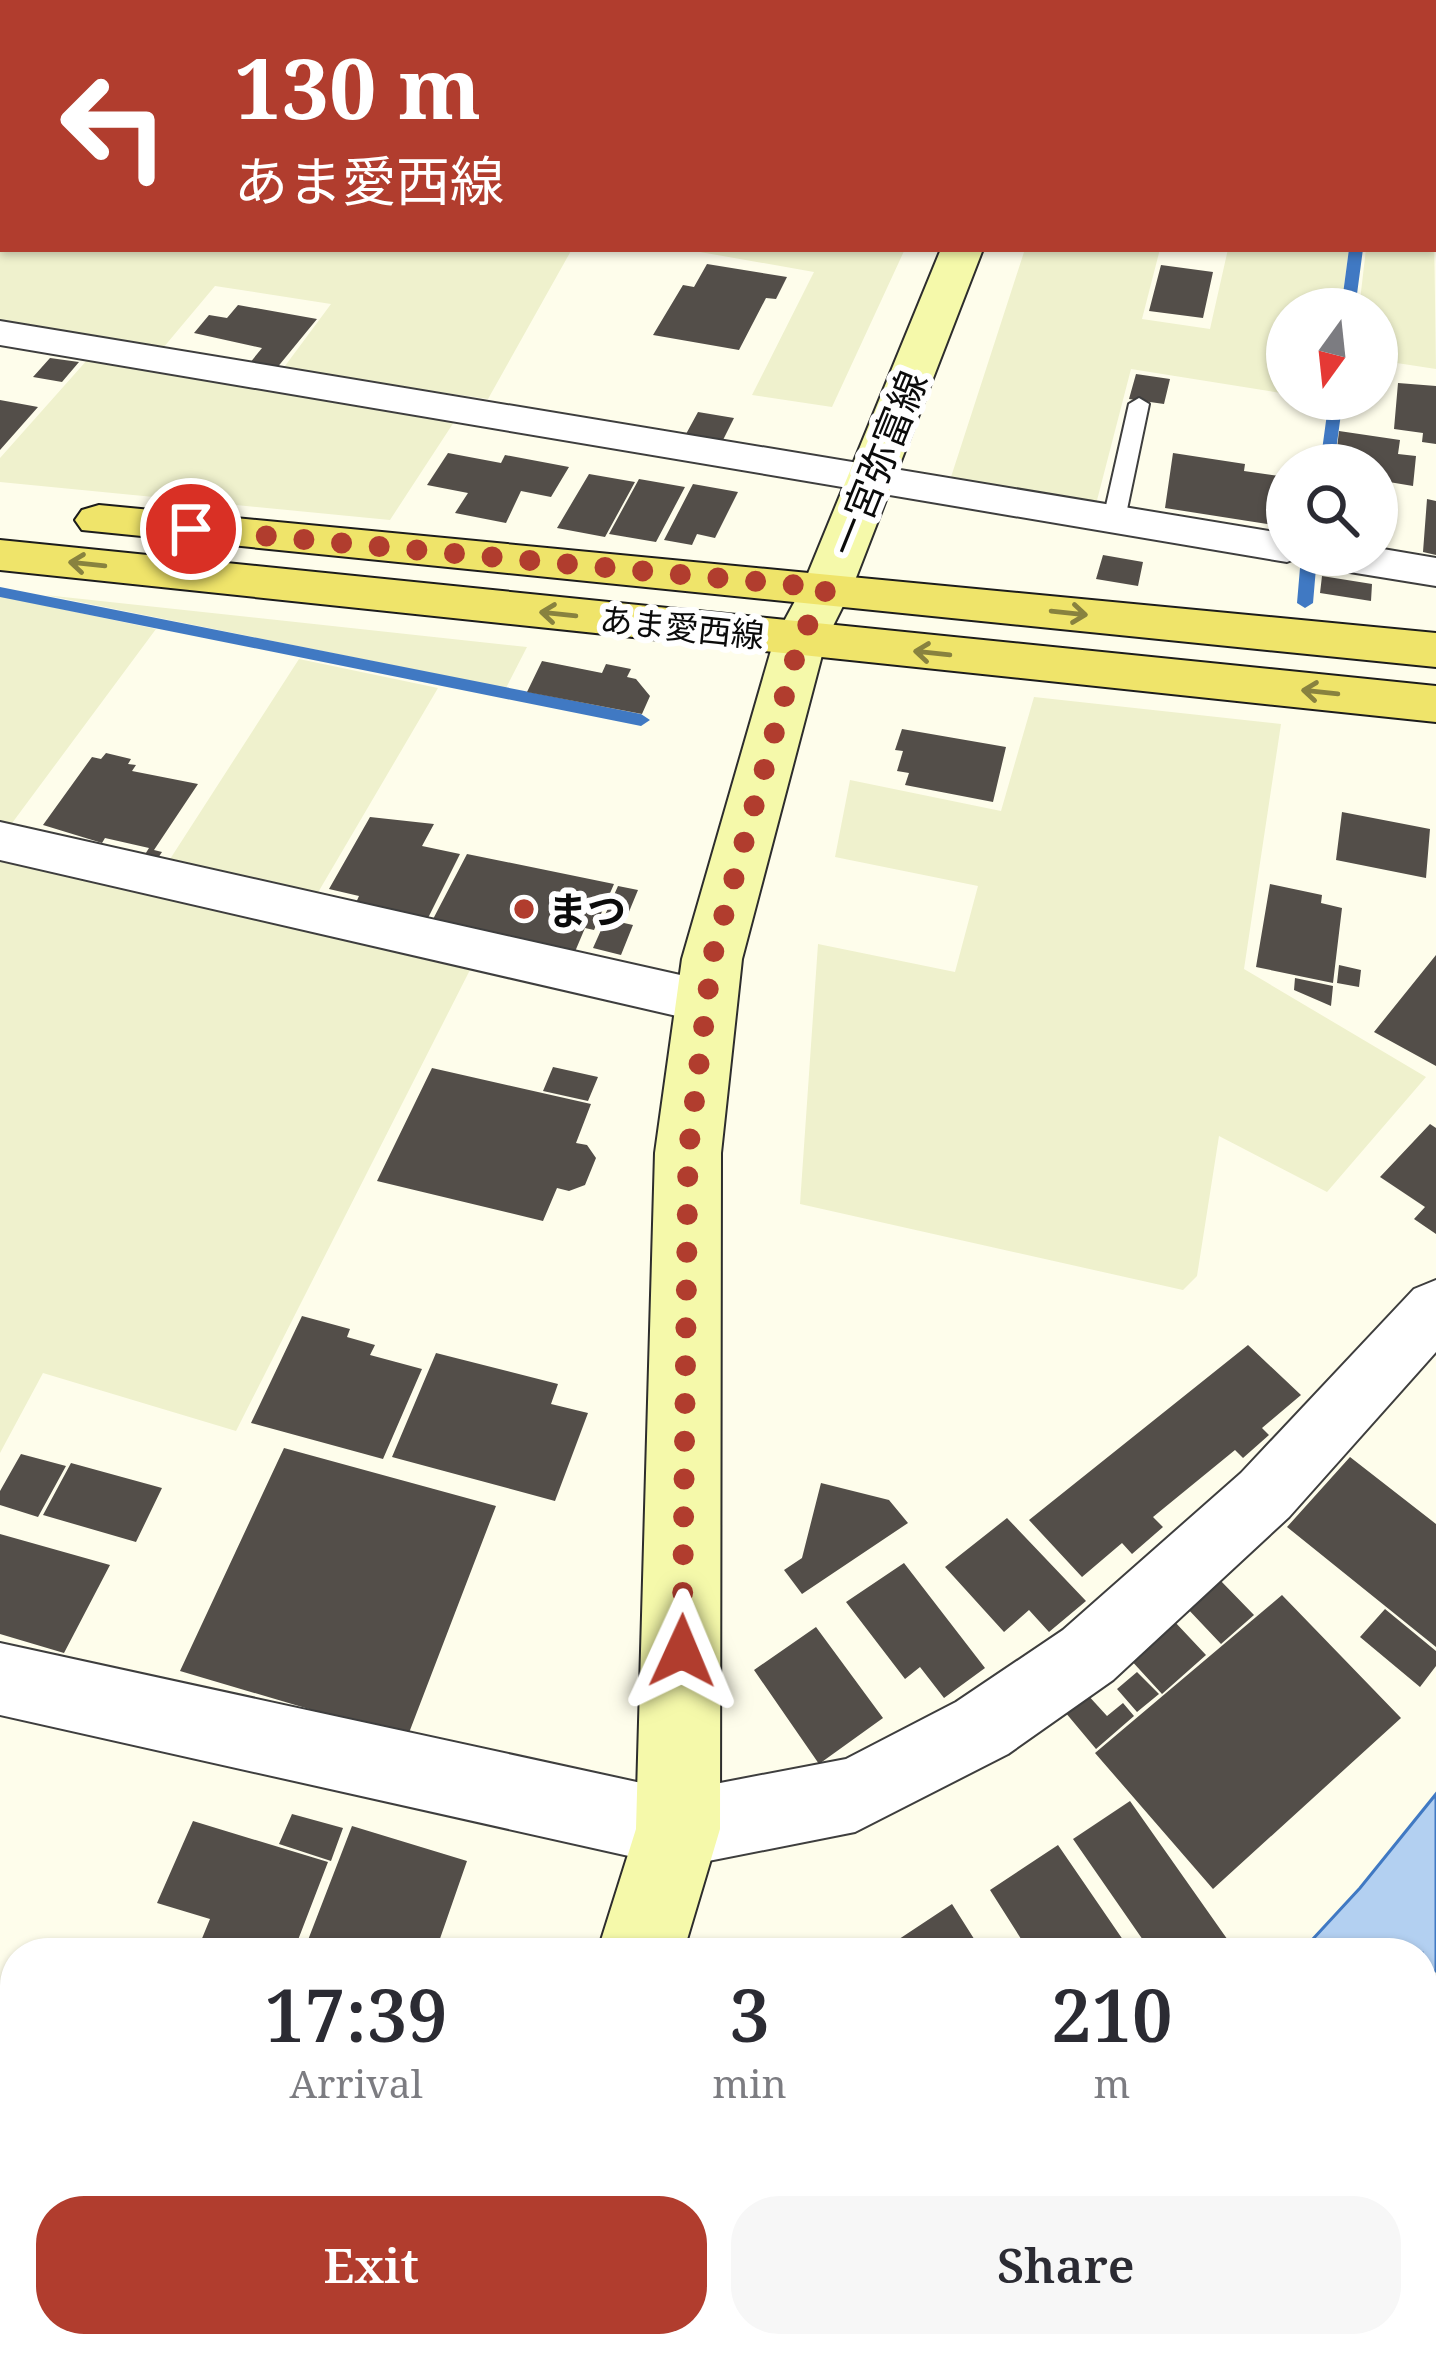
<!DOCTYPE html>
<html lang="en">
<head>
<meta charset="utf-8">
<style>
  :root { --surface:#fff; --page:#f7f7f7; --text:#2b2b33; --muted:#7c7c81; --accent:#b13d2e }
  body { margin:0; font-family:"Noto Serif","Noto Sans JP",serif; background:var(--page); color:var(--text); height:100vh; display:flex; flex-direction:column; font-size:45px; white-space:nowrap }
  * { box-sizing:border-box; margin:0 }
  p { font-size:39px; color:var(--muted) }
  .icon { flex:none; width:66px; height:66px; fill:none; stroke:currentColor; stroke-width:2; stroke-linecap:round; stroke-linejoin:round }
  .map { position:relative; flex:1; overflow:hidden }
  .details { position:absolute; left:0px; top:1938px; width:1437px; height:420px; display:flex; flex-direction:column; background:var(--surface); border-radius:48px 48px 0 0; box-shadow:0 3px 9px #0004 }
  .details>* { flex:none }
  .guide { position:absolute; left:0px; top:0px; width:1437px; height:252px; box-shadow:0 3px 9px #0004; background:#b13d2e; color:#fff; overflow:hidden }
  .needle { width:78px; rotate:195deg }
  .controls { position:absolute; left:1266px; top:288px; display:grid; gap:24px }
  .controls a { display:grid; place-items:center; width:132px; height:132px; border-radius:50%; background:var(--surface); box-shadow:0 3px 9px #0004; font-size:60px }
  .pin { position:absolute; display:grid; place-items:center; width:102px; height:102px; color:#fff; margin:-51px; border:6px solid #fff; border-radius:50%; box-shadow:0 3px 12px #0007 }
  .me { position:absolute; width:132px; margin:-66px; rotate:1deg; stroke-linejoin:round; filter:drop-shadow(0 0 9px #0008) }
  .turn { display:flex; align-items:center; gap:42px; height:252px; padding:0 36px; font-size:54px }
  .turn .icon { width:156px; height:156px; stroke-width:2.5 }
  .turn b { display:block; font-size:84px; line-height:102px }
  .eta { display:flex; justify-content:space-evenly; align-items:center; height:204px; text-align:center }
  .eta b { font-size:72px; font-weight:600; line-height:84px }
  .action { display:flex; gap:24px; margin-top:auto; padding:24px 36px }
  .action a { flex:1; height:138px; border-radius:48px; background:var(--accent); color:#fff; font-size:48px; font-weight:600; line-height:138px; text-align:center }
  .action a+a { background:var(--page); color:var(--text) }
  .map>svg:first-child { display:block }
  .farmland { fill:#eff1cd }
  .water { fill:#b3d0f1; stroke:#4079c3; stroke-width:3 }
  .lines { fill:none; stroke-linecap:round; stroke-linejoin:round }
  .stream { fill:#4079c3; fill-rule:evenodd }
  .building { fill:#534e49 }
  .service-casing { stroke:#3e3e3e; stroke-width:4 }
  .minor-casing { stroke:#3e3e3e; stroke-width:4 }
  .secondary-casing { stroke:#2d2d2d; stroke-width:4 }
  .primary-casing { stroke:#1c1c1c; stroke-width:4 }
  .service { fill:#fff; fill-rule:evenodd }
  .minor { fill:#fff; fill-rule:evenodd }
  .secondary { fill:#f5f9aa; fill-rule:evenodd }
  .primary { fill:#efe46a; fill-rule:evenodd }
  .oneway { stroke:#88823f }
  .route { stroke:#b13d2e; stroke-width:21; stroke-dasharray:0 37.8 }
  .poi-dot { fill:#b13d2e; stroke:#fff; stroke-width:4.5 }
  .labels { text-anchor:middle; dominant-baseline:central; stroke-width:12; stroke-linejoin:round; paint-order:stroke }
  .far-street-label { font-size:33px; fill:#0b0b0b; stroke:#fff }
  .street-label { font-size:39px; fill:#0b0b0b; stroke:#fff }
  .poi-label { font-size:39px; font-weight:bold; fill:#0b0b0b; stroke:#fff; text-anchor:start }
</style>
</head>
<body>
<div class="map">
<svg width="1436" height="2358" viewBox="0 0 1436 2358">
  <rect width="100%" height="100%" fill="#fefdeb"/>
  <path class="farmland" d="M299,0H964L988,3H296Z
    M0,14L3,249H572L488,399L282,370L331,304L215,286L163,348L0,321Z
    M1434,229L1436,369L1377,360V309H1359L1366,249H1434Z
    M683,249H905L832,407L752,395L814,272Z
    M1025,249H1160L1142,319L1210,329L1228,249H1349L1341,309H1287V394L1131,369L1095,508L951,477Z
    M88,359L454,422L390,520L0,482V458Z
    M45,595L527,647L506,688Z
    M0,596L156,629L1,838H0Z
    M299,659L438,688L313,901L163,870Z
    M1034,697L1281,724L1244,969L1426,1077L1327,1192L1219,1136L1197,1276L1183,1290L800,1204L818,944L955,972L978,886L835,857L850,780L1001,811Z
    M0,854L473,964L236,1431L43,1373L0,1453Z"/>
  <path class="water" d="M1436,1794V1970L1422,1984V1953H1300L1360,1888Z
    M0,2025L15,2030V2172L0,2168Z"/>
  <g class="lines">
    <path class="stream" d="M1434,221H1436V229H1434Z
      M1349,249H1363L1355,309H1341Z
      M1329,399H1343L1334,465H1320Z
      M1308,563L1316,568L1313,603L1305,608L1297,603L1300,568Z
      M0,587L641,714L650,720L641,726L0,597Z"/>
  </g>
  <path class="building" d="M707,264L787,277L776,299L766,298L739,350L653,335L683,285L694,287Z
    M1161,265L1213,272L1203,318L1149,311Z
    M238,305L317,319L276,369L249,364L262,348L194,333L209,315L227,318Z
    M50,358L79,362L62,382L33,377Z
    M1136,374L1170,379L1164,404L1129,399Z
    M1398,383L1436,386V444L1422,442L1423,433L1394,429Z
    M0,400L38,407L0,450Z
    M698,412L734,418L723,440L686,434Z
    M1339,431L1400,440L1398,454L1416,456L1413,486L1377,480V465H1335Z
    M448,453L501,463L505,455L569,467L551,497L521,491L506,523L455,513L468,493L427,485Z
    M1173,453L1245,464L1244,471L1287,477V527L1165,508Z
    M589,474L635,482L605,537L557,528Z
    M639,479L685,487L656,542L609,534Z
    M693,484L738,492L715,538L697,534L692,545L664,540Z
    M1427,499L1436,501V555L1423,552Z
    M1103,555L1143,562L1138,586L1096,579Z
    M1322,576L1372,584L1371,601L1320,593Z
    M542,661L602,673L606,664L631,669L627,677L636,679L650,696L642,714L527,692Z
    M902,729L1006,747L993,802L905,785L909,773L897,771L903,751L895,750Z
    M106,753L131,759L128,764L136,765L132,771L198,784L154,850L162,852L152,867L139,864L149,848L105,838L102,843L43,825L92,757L101,759Z
    M1342,812L1430,829L1426,878L1336,860Z
    M370,817L434,824L422,846L460,854L426,922L354,907L359,896L329,889Z
    M467,854L614,884L594,930L585,928L574,954L431,923Z
    M1270,884L1322,895L1321,903L1342,908L1333,983L1256,967Z
    M618,886L638,890L626,919L605,915Z
    M606,919L633,925L621,955L593,948Z
    M1436,955V1066L1374,1032Z
    M1339,965L1361,970L1359,987L1337,983Z
    M1295,978L1333,986L1331,1006L1294,990Z
    M553,1067L598,1077L588,1101L543,1091Z
    M432,1068L591,1104L576,1143L587,1145L596,1158L585,1185L569,1191L557,1188L543,1221L377,1181Z
    M1430,1124L1436,1128V1234L1414,1219L1425,1207L1380,1177Z
    M302,1316L350,1329L347,1337L375,1345L370,1355L422,1369L383,1459L251,1423Z
    M1248,1345L1301,1395L1262,1428L1269,1435L1243,1458L1235,1450L1153,1517L1163,1527L1132,1554L1122,1543L1082,1577L1029,1520Z
    M436,1353L558,1384L551,1404L588,1413L555,1501L392,1457Z
    M284,1448L496,1506L407,1738L180,1671Z
    M21,1454L66,1466L38,1517L0,1505V1491Z
    M1350,1457L1436,1524V1647L1287,1527Z
    M71,1463L162,1488L136,1542L43,1515Z
    M821,1483L889,1500L908,1523L802,1594L784,1570L802,1558Z
    M1007,1518L1086,1601L1049,1632L1029,1610L1004,1632L945,1567Z
    M0,1534L110,1565L64,1653L0,1634Z
    M904,1563L985,1668L944,1698L920,1667L905,1679L846,1602Z
    M1219,1579L1254,1615L1221,1644L1186,1607Z
    M1282,1595L1401,1718L1213,1889L1095,1753Z
    M1385,1609L1436,1651V1666L1420,1687L1360,1637Z
    M1174,1621L1206,1655L1162,1694L1129,1658Z
    M816,1627L883,1718L819,1764L754,1670Z
    M1137,1672L1159,1694L1137,1712L1117,1689Z
    M1086,1693L1107,1716L1123,1703L1134,1716L1096,1749L1065,1712Z
    M1130,1801L1237,1953H1152L1073,1839Z
    M292,1814L343,1828L331,1861L279,1844Z
    M193,1821L328,1862L293,1953H196L210,1919L157,1903Z
    M352,1826L467,1861L435,1953H303Z
    M1058,1845L1132,1953H1030L990,1890Z
    M952,1904L983,1953H878Z"/>
  <g class="lines">
    <g class="service-casing">
      <path id="service" d="M1139,398L1149,404L1125,519L1114,526L1103,519L1129,404Z"/>
    </g>
    <g class="minor-casing">
      <path id="minor" d="M999,0H1053L1055,3H1001Z
        M1434,201H1436V223H1434Z
        M0,321L1287,534V555H1305L1287,562L0,345Z
        M1377,548L1436,558V586L1331,569L1315,565L1309,555H1377Z
        M0,822L707,981L727,987L735,1002L727,1017L707,1023L0,860Z
        M1436,1280V1352L1289,1517L1113,1680L1008,1754L855,1832L678,1867L0,1715V1643L678,1791L846,1759L956,1702L1063,1630L1241,1473L1414,1289Z
        M1436,2083V2171L1422,2177V2088Z
        M0,2296L15,2301V2343H87L93,2358H0Z
        M1053,2343H1168L1162,2358H1047Z"/>
    </g>
    <g class="secondary-casing">
      <path id="secondary" d="M941,249H983L852,588L826,640L742,959L721,1153L720,1829L683,1953H597L636,1829L655,1153L682,959L774,640L802,588Z
        M464,2343H562L557,2358H459Z"/>
    </g>
    <g class="primary-casing">
      <path id="primary" d="M99,505L1436,633V667L82,530L75,520L82,510Z
        M0,540L1436,686V722L0,570Z"/>
    </g>
    <use href="#service" class="service"/>
    <use href="#minor" class="minor"/>
    <use href="#secondary" class="secondary"/>
    <use href="#primary" class="primary"/>
  </g>
  <defs><path id="oneway-shaft" d="M-6 0H5M1.5-3L5.5 0L1.5 3" fill="none" stroke-width="1.6" stroke-linecap="round" stroke-linejoin="round" transform="scale(3)"/></defs>
  <g class="oneway">
    <use href="#oneway-shaft" transform="translate(87 564) rotate(-174)"/>
    <use href="#oneway-shaft" transform="translate(1069 613) rotate(6)"/>
    <use href="#oneway-shaft" transform="translate(558 614) rotate(-174)"/>
    <use href="#oneway-shaft" transform="translate(932 653) rotate(-174)"/>
    <use href="#oneway-shaft" transform="translate(1320 692) rotate(-174)"/>
  </g>
  <g class="lines">
    <path class="route" d="M191,529L827,588L800,640L712,958L688,1154L682,1651"/>
  </g>
  <circle class="poi-dot" cx="524" cy="909" r="12"/>
  <g class="labels">
    <g class="far-street-label">
      <text transform="translate(682 627) rotate(6)">あま愛西線</text>
    </g>
    <g class="street-label">
      <text transform="translate(877 463) rotate(-68)">一宮弥富線</text>
    </g>
    <g class="poi-label">
      <text x="548" y="909">まつ</text>
    </g>
  </g>
</svg>
<div class="controls">
<a><svg class="needle" viewBox="-14 -14 28 28"><path d="M0-13l5 13h-10z" fill="#e53935"/><path d="M0 13l5-13h-10z" fill="#7c7c81"/></svg></a>
<a><svg class="icon" aria-label="search" viewBox="0 0 24 24"><circle cx="10" cy="10" r="6"/><path d="M15 15l6 6"/></svg></a>
</div>
<div class="pin" style="left:191px;top:529px;background:#d93025"><svg class="icon" aria-label="arrive" viewBox="0 0 24 24"><path d="M6 21V4h12l-3 4 3 4H6"/></svg></div>
<svg class="me" style="left:682px;top:1651px" viewBox="-20 -20 40 40"><path d="M0-17L14 15 0 8-14 15z" fill="#b13d2e" stroke="#fff" stroke-width="4"/></svg>
<div class="guide">
<div class="turn"><svg class="icon" aria-label="left" viewBox="0 0 24 24"><path d="M17 20v-9H6M10 6l-5 5 5 5"/></svg><div><b>130 m</b>あま愛西線</div></div>
</div>
<section class="details">
<div class="eta">
<div><b>17:39</b><p>Arrival</p></div>
<div><b>3</b><p>min</p></div>
<div><b>210</b><p>m</p></div>
</div>
<div class="action"><a>Exit</a><a>Share</a></div>
</section>
</div>
</body>
</html>
